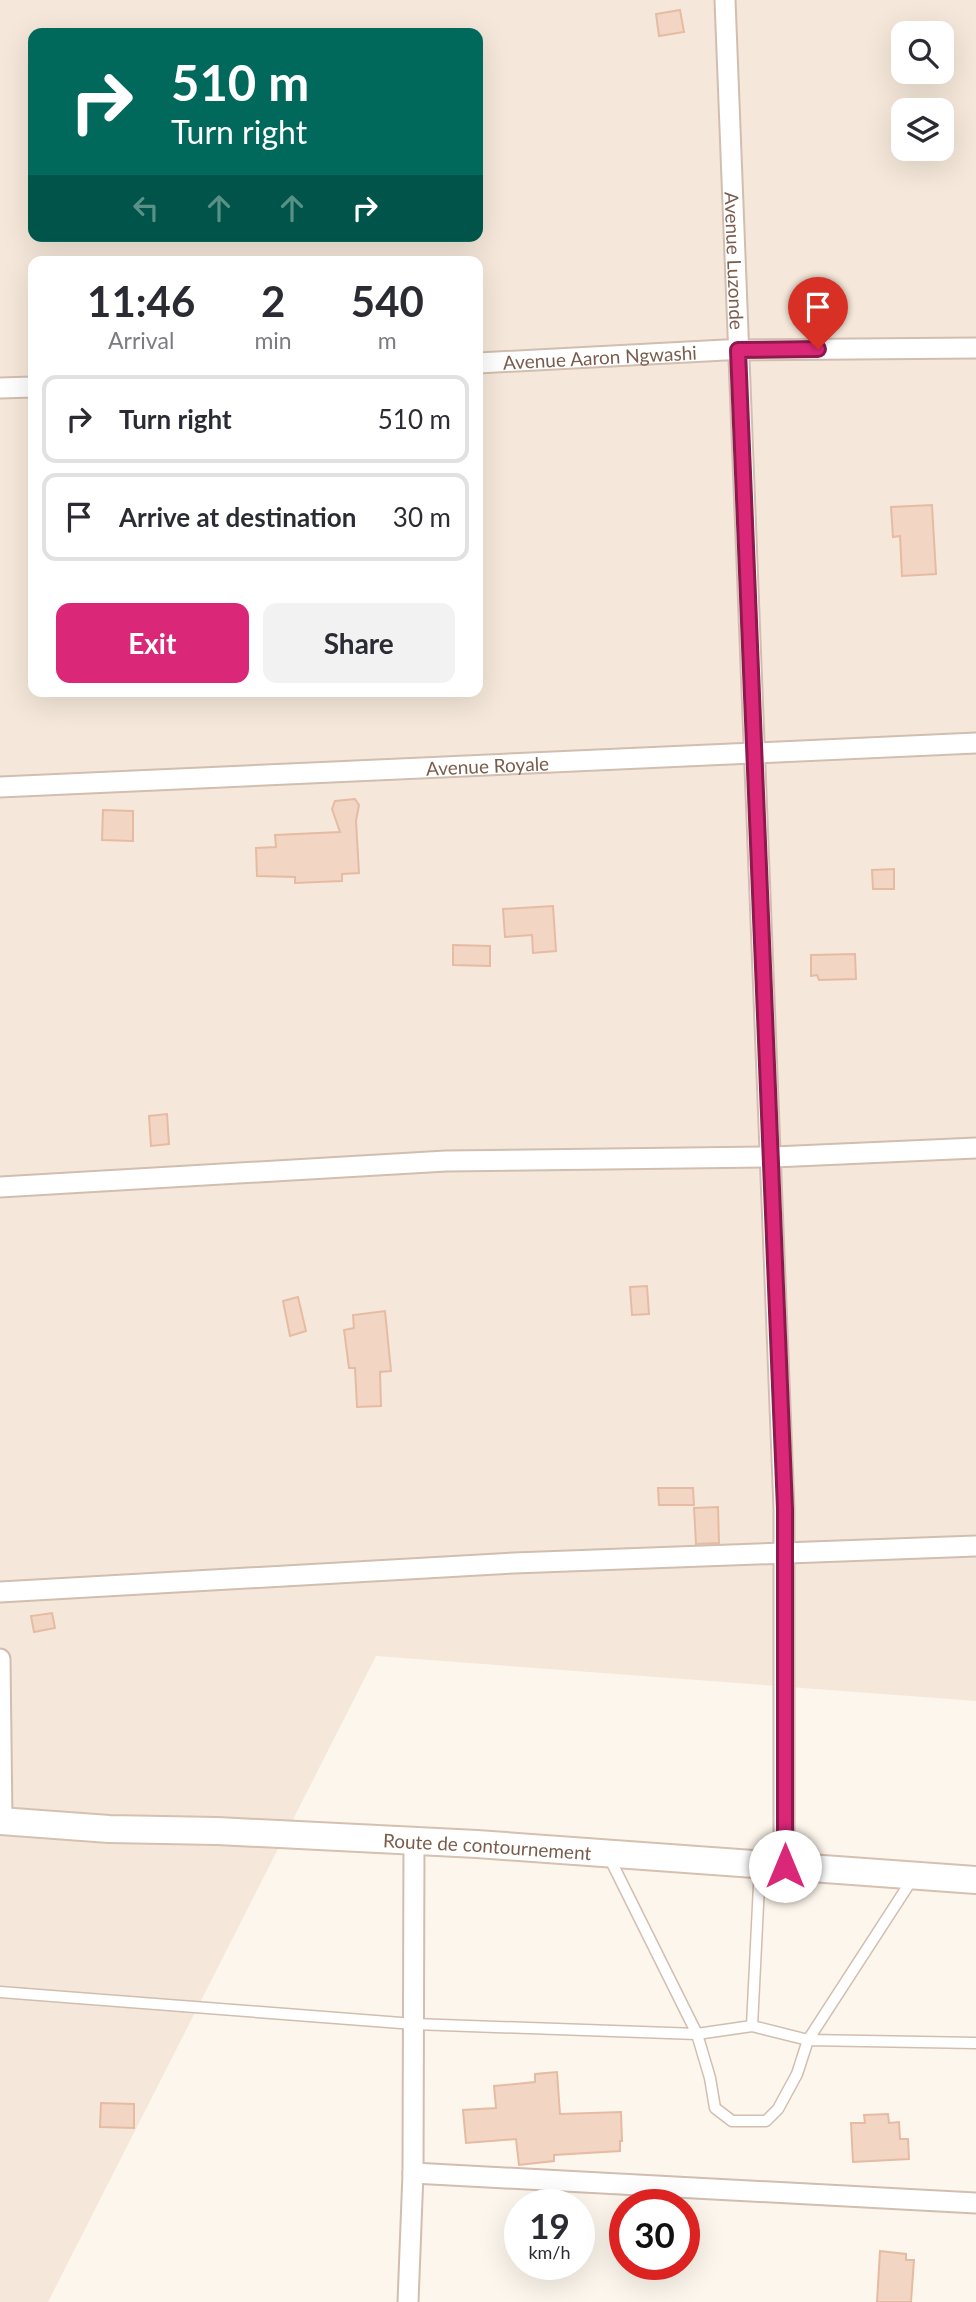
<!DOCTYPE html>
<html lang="en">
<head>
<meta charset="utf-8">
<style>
  :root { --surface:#fff; --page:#f2f2f3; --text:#2b2b33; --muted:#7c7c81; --line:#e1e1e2; --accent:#db2777 }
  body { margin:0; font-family:Lato,sans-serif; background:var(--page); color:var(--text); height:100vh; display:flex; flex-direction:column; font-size:26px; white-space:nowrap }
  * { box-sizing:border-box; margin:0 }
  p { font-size:23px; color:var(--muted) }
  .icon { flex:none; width:38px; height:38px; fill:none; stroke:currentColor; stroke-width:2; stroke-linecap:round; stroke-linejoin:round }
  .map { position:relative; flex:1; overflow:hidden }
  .sheet { position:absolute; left:28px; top:256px; width:455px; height:441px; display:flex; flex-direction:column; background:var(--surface); border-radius:14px; box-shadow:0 7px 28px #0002 }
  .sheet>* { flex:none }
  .banner { position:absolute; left:28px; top:28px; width:455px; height:214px; border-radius:14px; box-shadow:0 7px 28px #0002; background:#00695c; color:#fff; overflow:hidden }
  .tools { position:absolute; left:891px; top:21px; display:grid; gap:14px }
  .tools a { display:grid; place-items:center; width:63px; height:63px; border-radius:14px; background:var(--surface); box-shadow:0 7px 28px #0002; font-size:35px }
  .speed { position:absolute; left:504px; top:2189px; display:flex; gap:14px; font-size:35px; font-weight:700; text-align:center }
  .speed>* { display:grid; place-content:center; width:91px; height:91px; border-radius:50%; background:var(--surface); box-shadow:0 7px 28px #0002; line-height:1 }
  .speed small { font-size:18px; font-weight:400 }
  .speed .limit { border:10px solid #d22; background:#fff; color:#111 }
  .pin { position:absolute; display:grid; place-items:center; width:60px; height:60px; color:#fff; margin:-72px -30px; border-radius:50% 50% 50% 0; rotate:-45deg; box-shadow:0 0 7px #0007 }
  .pin .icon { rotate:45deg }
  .me { position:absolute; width:77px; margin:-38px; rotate:0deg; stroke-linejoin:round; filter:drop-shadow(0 0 5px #0008) }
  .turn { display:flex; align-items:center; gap:24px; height:147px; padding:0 28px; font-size:32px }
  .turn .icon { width:91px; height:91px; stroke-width:2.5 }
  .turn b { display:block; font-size:49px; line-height:60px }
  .lanes { display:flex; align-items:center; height:66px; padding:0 28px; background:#0003; justify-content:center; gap:35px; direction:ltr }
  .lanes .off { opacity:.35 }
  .eta { display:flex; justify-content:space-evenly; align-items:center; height:119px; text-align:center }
  .eta b { font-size:42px; font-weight:700; line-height:49px }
  .action { display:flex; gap:14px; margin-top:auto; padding:14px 28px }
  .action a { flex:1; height:80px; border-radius:14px; background:var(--accent); color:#fff; font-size:28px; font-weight:700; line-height:80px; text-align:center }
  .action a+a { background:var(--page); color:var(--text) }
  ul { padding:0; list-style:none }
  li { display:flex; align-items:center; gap:21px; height:88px; margin:0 14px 10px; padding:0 14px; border:4px solid var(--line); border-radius:14px }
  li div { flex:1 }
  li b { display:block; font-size:26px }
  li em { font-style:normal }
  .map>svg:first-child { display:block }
  .residential { fill:#f5e8da; fill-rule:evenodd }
  .building { fill:#f3d5c3; stroke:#e6bba3; stroke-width:2 }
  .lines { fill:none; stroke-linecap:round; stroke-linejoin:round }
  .lane-casing { stroke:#d1beb0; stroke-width:13 }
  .street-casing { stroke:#d1beb0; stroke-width:23 }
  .secondary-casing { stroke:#d6c0b0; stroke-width:30 }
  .lane { stroke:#fff; stroke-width:10 }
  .street { stroke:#fff; stroke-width:19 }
  .secondary { stroke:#fff; stroke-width:26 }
  .route-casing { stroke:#8e194d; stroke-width:18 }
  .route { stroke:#db2777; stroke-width:12 }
  .labels { text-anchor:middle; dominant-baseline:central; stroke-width:6; stroke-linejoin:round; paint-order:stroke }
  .street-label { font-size:19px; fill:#7a5c4d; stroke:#fffaf3 }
</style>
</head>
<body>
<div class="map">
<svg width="976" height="2302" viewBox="0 0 976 2302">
  <rect width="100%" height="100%" fill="#fdf6ec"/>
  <path class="residential" d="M0,0H976V1701L376,1656L48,2302H0ZM33,33H478V236H33ZM903,33H942V72H903ZM903,110H942V149H903ZM33,261H478V691H33Z"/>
  <path class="building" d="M680,10L684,32L659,36L656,14Z
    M932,505L936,574L902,576L900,536L893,537L891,507Z
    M355,799L359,805L356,821L359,873L342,874V881L295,883V877L257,876L256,848L276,847L275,835L340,832L332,809L335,801Z
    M103,810L133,811V841L102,840Z
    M894,869V889H873L872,870Z
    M553,906L556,951L533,953L532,935L505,937L503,909Z
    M453,945L490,946V966L453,965Z
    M855,954L856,979L819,980L817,975L811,976V955Z
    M167,1114L169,1144L151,1146L149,1116Z
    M647,1286L649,1314L632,1315L630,1287Z
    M298,1297L306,1331L290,1336L283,1301Z
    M385,1311L391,1371L380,1372L381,1406L357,1407L355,1368H349L344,1330L354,1328L353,1315Z
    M658,1488H693L694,1505H659Z
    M718,1507L719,1543L696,1544L694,1508Z
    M52,1613L55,1628L34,1632L31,1616Z
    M557,2072L560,2114L621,2112L622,2141H620V2151L554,2155V2161L519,2165L516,2139L466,2143L463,2110L496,2108L494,2086L535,2082V2074Z
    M101,2103L134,2104V2128L100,2127Z
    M888,2114L889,2123L899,2122L900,2139H908L909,2159L853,2162L851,2123H865L864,2115Z
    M880,2251L906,2254V2260H914L911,2302H877Z"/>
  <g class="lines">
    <g class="lane-casing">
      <path id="lane" d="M609,1857L697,2034L752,2026L808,2040L976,2043
        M0,1992L414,2024L697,2034L710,2078L715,2108L732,2121H766L778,2109L797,2074L808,2040L913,1878
        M752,2026L760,1865"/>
    </g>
    <g class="street-casing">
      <g id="street">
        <path id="s1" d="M725,0L784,1509V1866"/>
        <path id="s2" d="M478,363L725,350L976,348"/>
        <path d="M0,388L33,387"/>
        <path id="s3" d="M0,787L976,743"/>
        <path d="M0,1187L446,1161L774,1157L976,1148"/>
        <path d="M0,1592L514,1563L976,1546"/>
        <path d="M0,1659L2,1821"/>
        <path d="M413,2173L976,2203"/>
        <path d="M408,2302L413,2173L414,1842"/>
      </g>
    </g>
    <g class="secondary-casing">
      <g id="secondary">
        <path id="s4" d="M0,1821L109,1829L217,1831L477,1844L976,1880"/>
      </g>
    </g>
    <use href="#lane" class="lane"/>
    <use href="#street" class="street"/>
    <use href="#secondary" class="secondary"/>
  </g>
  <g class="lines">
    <g class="route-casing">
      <path id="route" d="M785,1866V1509L738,350L818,349"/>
    </g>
    <use href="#route" class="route"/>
  </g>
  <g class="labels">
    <g class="street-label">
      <text stroke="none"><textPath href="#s1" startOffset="261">Avenue Luzonde</textPath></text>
      <text stroke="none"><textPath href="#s2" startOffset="122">Avenue Aaron Ngwashi</textPath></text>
      <text stroke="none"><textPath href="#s3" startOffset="488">Avenue Royale</textPath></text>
      <text stroke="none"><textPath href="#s4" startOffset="488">Route de contournement</textPath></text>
    </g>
  </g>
</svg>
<div class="tools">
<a><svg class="icon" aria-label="search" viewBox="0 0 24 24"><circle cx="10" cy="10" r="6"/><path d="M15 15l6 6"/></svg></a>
<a><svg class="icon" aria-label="layers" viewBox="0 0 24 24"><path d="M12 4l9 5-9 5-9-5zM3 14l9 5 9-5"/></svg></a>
</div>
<div class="speed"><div>19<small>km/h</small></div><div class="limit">30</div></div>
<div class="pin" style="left:818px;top:349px;background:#d93025"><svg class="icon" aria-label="arrive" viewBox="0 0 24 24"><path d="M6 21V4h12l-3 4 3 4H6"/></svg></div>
<svg class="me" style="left:785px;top:1866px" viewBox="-20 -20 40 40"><circle r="19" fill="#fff"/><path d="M0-13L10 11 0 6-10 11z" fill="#db2777"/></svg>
<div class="banner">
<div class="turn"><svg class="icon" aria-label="right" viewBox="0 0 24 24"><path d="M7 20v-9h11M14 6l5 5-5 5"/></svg><div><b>510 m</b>Turn right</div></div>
<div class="lanes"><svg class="icon off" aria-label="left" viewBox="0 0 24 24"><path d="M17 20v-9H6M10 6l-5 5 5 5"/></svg><svg class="icon off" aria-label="ahead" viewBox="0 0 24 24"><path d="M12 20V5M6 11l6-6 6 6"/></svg><svg class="icon off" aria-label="ahead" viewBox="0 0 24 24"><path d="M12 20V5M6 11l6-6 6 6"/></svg><svg class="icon" aria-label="right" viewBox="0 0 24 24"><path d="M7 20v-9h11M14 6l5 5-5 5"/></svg></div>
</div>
<section class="sheet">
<div class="eta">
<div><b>11:46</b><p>Arrival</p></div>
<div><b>2</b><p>min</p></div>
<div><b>540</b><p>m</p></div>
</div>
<ul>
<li><svg class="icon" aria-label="right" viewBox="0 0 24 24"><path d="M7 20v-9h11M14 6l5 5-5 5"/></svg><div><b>Turn right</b></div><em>510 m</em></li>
<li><svg class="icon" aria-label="arrive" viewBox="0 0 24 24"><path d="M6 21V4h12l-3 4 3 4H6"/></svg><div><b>Arrive at destination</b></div><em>30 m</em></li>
</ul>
<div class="action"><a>Exit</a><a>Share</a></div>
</section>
</div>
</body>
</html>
